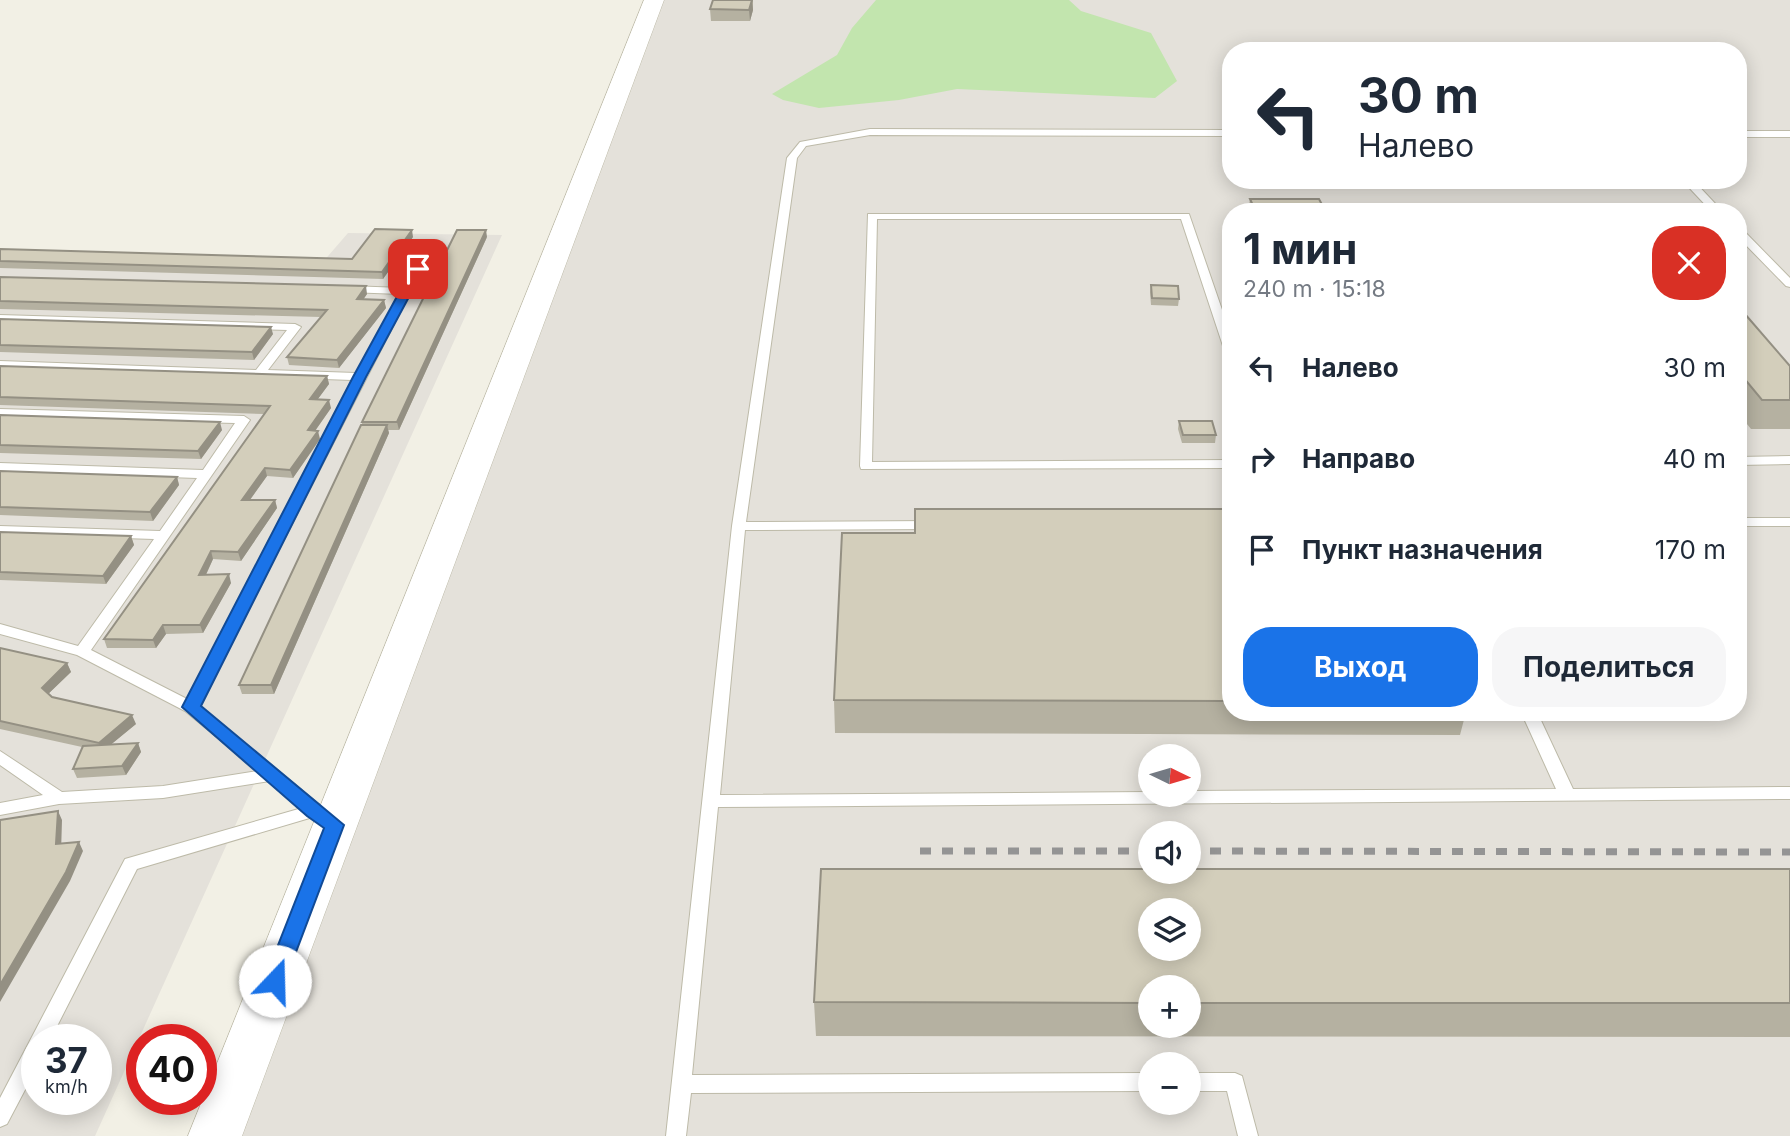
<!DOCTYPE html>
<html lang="ru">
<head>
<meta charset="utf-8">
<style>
  :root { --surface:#fff; --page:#f6f6f7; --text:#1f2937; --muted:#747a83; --accent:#1a73e8 }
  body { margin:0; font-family:Inter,sans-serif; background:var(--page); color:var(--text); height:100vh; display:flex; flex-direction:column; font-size:26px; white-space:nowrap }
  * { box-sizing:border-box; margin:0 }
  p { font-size:23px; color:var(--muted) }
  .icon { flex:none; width:38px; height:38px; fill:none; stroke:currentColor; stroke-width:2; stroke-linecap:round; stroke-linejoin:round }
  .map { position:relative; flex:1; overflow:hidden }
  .sheet { position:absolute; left:1222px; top:203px; width:525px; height:518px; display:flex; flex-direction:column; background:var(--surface); border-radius:28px; box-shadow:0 4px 18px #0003 }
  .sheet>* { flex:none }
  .top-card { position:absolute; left:1222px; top:42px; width:525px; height:147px; border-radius:28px; box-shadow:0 4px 18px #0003; background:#fff; color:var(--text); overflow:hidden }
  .needle { width:46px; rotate:95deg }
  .buttons { position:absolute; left:1138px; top:744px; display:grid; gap:14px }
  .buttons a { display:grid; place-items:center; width:63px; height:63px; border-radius:50%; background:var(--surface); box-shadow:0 4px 18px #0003; font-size:35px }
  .speed { position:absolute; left:21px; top:1024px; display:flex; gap:14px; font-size:35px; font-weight:700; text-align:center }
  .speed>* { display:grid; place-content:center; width:91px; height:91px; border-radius:50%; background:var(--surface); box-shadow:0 4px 18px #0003; line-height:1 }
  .speed small { font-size:18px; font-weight:400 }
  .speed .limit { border:10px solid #d22; background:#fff; color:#111 }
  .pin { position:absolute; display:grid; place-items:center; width:60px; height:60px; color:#fff; margin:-30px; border-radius:14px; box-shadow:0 4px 10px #0006 }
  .me { position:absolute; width:77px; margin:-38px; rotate:21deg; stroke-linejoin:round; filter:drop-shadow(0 0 5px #0008) }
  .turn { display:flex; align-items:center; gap:24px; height:147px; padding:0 21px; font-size:32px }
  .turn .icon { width:91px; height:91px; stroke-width:2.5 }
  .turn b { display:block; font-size:49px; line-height:60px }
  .round { display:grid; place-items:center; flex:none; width:74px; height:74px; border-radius:28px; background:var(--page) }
  .summary { display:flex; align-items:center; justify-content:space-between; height:119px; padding:0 21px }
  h1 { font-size:42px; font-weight:700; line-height:52px }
  .primary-button { display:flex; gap:14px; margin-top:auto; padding:14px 21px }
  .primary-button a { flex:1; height:80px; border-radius:28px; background:var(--accent); color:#fff; font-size:28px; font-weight:700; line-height:80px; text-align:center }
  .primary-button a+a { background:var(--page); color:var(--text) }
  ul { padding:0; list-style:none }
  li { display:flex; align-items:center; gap:21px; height:91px; padding:0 21px }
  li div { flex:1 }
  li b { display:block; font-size:26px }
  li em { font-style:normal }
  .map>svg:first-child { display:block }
  .industrial { fill:#e4e1da; fill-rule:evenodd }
  .green { fill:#c2e5ae }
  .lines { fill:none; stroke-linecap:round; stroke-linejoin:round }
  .service-casing { stroke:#bdbaa8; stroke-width:2 }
  .tertiary-casing { stroke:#bdbaa8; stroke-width:1 }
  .service { fill:#fff; fill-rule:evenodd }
  .tertiary { fill:#fff; fill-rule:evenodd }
  .rail { stroke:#949494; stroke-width:7; stroke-dasharray:11 11; stroke-linecap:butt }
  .wall { fill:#b5b1a1; fill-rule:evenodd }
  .shaded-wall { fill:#949083 }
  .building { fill:#d3cebb; stroke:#949083; stroke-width:2; fill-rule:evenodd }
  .route { fill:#1a73e8; stroke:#114b97; stroke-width:2 }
</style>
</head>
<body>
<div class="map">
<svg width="1790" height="1136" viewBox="0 0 1790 1136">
  <rect width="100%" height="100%" fill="#f2f0e5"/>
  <path class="industrial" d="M654,0H1790V1136H215ZM1230,51H1738V180H1230ZM1230,212H1738V712H1230ZM1150,756H1188V794H1150ZM1150,833H1188V872H1150ZM1150,910H1188V948H1150ZM1150,987H1188V1026H1150ZM1150,1064H1188V1102H1150Z
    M348,233L502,235L95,1136H0V254L322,263ZM37,1040H96V1099H37Z"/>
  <path class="green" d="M876,0H1069L1081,11L1151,33L1177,81L1155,98L957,89L899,100L819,108L783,100L772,94L837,55L852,28Z"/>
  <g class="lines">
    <g class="service-casing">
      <path id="service" d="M870,129L1230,130V136L870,135L806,146L797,158L746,522L933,521L940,525L933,529L745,530L720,795L1150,792V794H1188V791L1556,789L1521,712H1537L1573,789L1790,787V799L718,807L692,1075L1150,1073V1091L691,1093L686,1136H666L732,526L787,158L800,142Z
        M1738,131H1790V137H1738Z
        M1682,180H1693L1723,212H1712Z
        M868,214H1189L1230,333V352L1224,349L1181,219H877L872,462L1230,460V468L861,469L860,466Z
        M1738,228L1742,229L1790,278V287L1786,286L1738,237Z
        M428,245L433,248L199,706L337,819L339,823L337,827C326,831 321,824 313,817L137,869L50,1040H37V1067L7,1124L0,1127V1098L125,859L302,808L270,781L163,798L59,804L0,815V803L43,795L0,765V751L62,792L163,786L258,771L185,711L77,655L0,634V624L78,646L154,539L0,534V526L160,531L197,478L0,471V463L203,470L235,423L0,417V409L244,416L250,420L91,650L187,699L352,380L0,367V361L256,370L287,330L0,321V315L295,324L301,327L268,370L356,373L400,294L348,292L343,289L348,286L403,288L423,248Z
        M1790,456V464L1738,465V457Z
        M1738,518H1790V526H1738Z
        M1188,1073H1235L1242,1076L1258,1136H1238L1227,1091H1188Z"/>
    </g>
    <g class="tertiary-casing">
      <path id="tertiary" d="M644,0H664L242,1136H188Z"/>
    </g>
    <use href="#service" class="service"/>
    <use href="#tertiary" class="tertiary"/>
    <path class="rail" d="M920,851H1150
      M1188,851L1790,852"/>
  </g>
  <path class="wall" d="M713,0H753V10L750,21H711L710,9Z
    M1250,199L1326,212H1248Z
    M413,237L383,279L0,268V249L352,259Z
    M487,237L399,430H388L389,433L274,694H242L239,685L362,425V422Z
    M0,277L367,294L363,299L384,300L386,308L339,368L289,365L287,357L321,317L0,309Z
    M1151,285L1179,299L1178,306L1151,305L1150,292Z
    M1738,306L1790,366V429H1751L1738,413Z
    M0,319L273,334L254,360L0,352Z
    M0,366L327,376L329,384L317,400L331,408L315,431L320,439L293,478L267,476L250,500H275L277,508L241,561L213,559L206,575L231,583L203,633L166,634L156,648H107L104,639L264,414L0,405Z
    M0,415L222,430L201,459L0,453Z
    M1179,421L1216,435L1215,443H1182L1178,429Z
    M0,471L177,477L179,485L153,521L0,515Z
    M1230,509V712H1466L1460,735L835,733L834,700L914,533Z
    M0,532L131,536L134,545L106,584L0,580Z
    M0,648L67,663L71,672L48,694L52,697L136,724L111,744L138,743L141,752L126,775L77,778L73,769L82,747L0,729Z
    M1790,869V1037L816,1036L814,1002ZM1150,987H1188V1026H1150Z"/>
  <path class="shaded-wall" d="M752,0L753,10L750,21L749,10Z
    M412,230L413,237L383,279L382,272Z
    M486,230L487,237L399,430L397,422Z
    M366,286L367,294L359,306L357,299Z
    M384,300L386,308L339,368L337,360Z
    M271,327L273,334L254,360L252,352Z
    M327,376L329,384L312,407L310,399Z
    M329,400L331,408L310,438L308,430Z
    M220,422L222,430L201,459L198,451Z
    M387,425L389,433L274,694L271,685Z
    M318,431L320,439L293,478L290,470Z
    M265,468L267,476L244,508L242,500Z
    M177,477L179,485L153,521L150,512Z
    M275,500L277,508L241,561L238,552Z
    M131,536L134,545L106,584L103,576Z
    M211,551L213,559L202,583L199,575Z
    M229,574L231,583L203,633L200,625Z
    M163,625L166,634L156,648L153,640Z
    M67,663L71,672L45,697L42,688Z
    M132,715L136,724L102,752L99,743Z
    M138,743L141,752L126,775L122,766Z
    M58,811L62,820L61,853L56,844Z
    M79,842L83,851L70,881L0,1002V985Z"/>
  <path class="building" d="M713,0H752L749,10L710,9Z
    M1250,199H1319L1326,212H1256Z
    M375,229L412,230L382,272L0,261V249L352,259Z
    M457,230H486L397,422H362Z
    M0,277L366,286L357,299L384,300L337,360L287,357L327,310L0,301Z
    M1151,285L1178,286L1179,299L1152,298Z
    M1738,306L1790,366V400H1762L1738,371Z
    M0,319L271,327L252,352L0,345Z
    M0,366L327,376L310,399L329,400L308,430L318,431L290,470L265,468L242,500H275L238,552L211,551L199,575L229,574L200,625H163L153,640L104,639L270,406L0,397Z
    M0,415L220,422L198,451L0,445Z
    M1179,421H1212L1216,435H1183Z
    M361,425H387L271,685H239Z
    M0,471L177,477L150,512L0,507Z
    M915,509H1230V701L834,700L842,533H915Z
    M0,532L131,536L103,576L0,572Z
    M0,648L67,663L42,688L52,697L132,715L99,743L0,721Z
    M138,743L122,766L73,769L83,746Z
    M58,811L56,844L79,842L66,872L0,985V820Z
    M821,869H1150V872H1188V869H1790V1003H1188V987H1150V1003L814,1002ZM1150,910H1188V948H1150Z"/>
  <path class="route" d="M418,266L424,269L366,377L201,706L344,825L285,981L282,987L275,989L267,987L264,981L324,828L307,816L182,707L353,377L412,269Z"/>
</svg>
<div class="buttons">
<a><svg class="needle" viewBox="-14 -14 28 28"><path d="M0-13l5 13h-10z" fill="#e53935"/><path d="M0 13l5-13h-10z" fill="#747a83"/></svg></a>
<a><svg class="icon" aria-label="sound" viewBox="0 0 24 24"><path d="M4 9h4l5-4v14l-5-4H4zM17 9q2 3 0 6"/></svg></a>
<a><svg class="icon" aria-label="layers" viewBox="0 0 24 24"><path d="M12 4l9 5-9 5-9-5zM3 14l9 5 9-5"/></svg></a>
<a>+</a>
<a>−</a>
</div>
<div class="speed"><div>37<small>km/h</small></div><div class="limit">40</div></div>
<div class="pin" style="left:418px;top:269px;background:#d93025"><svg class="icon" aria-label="arrive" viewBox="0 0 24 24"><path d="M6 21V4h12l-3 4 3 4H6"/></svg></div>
<svg class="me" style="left:275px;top:981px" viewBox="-20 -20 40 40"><circle r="19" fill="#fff"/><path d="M0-13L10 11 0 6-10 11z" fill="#1a73e8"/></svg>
<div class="top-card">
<div class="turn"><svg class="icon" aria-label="left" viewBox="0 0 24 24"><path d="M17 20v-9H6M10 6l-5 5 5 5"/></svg><div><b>30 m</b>Налево</div></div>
</div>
<section class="sheet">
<div class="summary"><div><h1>1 мин</h1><p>240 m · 15:18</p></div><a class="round" style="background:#d93025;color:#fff"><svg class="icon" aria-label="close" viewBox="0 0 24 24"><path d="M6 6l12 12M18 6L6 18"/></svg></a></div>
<ul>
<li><svg class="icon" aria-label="left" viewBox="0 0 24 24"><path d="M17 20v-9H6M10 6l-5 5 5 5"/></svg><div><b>Налево</b></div><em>30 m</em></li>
<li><svg class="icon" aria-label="right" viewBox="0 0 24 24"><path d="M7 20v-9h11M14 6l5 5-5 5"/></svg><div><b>Направо</b></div><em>40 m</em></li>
<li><svg class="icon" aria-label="arrive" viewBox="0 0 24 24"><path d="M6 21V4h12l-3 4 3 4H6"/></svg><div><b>Пункт назначения</b></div><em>170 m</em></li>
</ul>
<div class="primary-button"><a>Выход</a><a>Поделиться</a></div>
</section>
</div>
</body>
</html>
